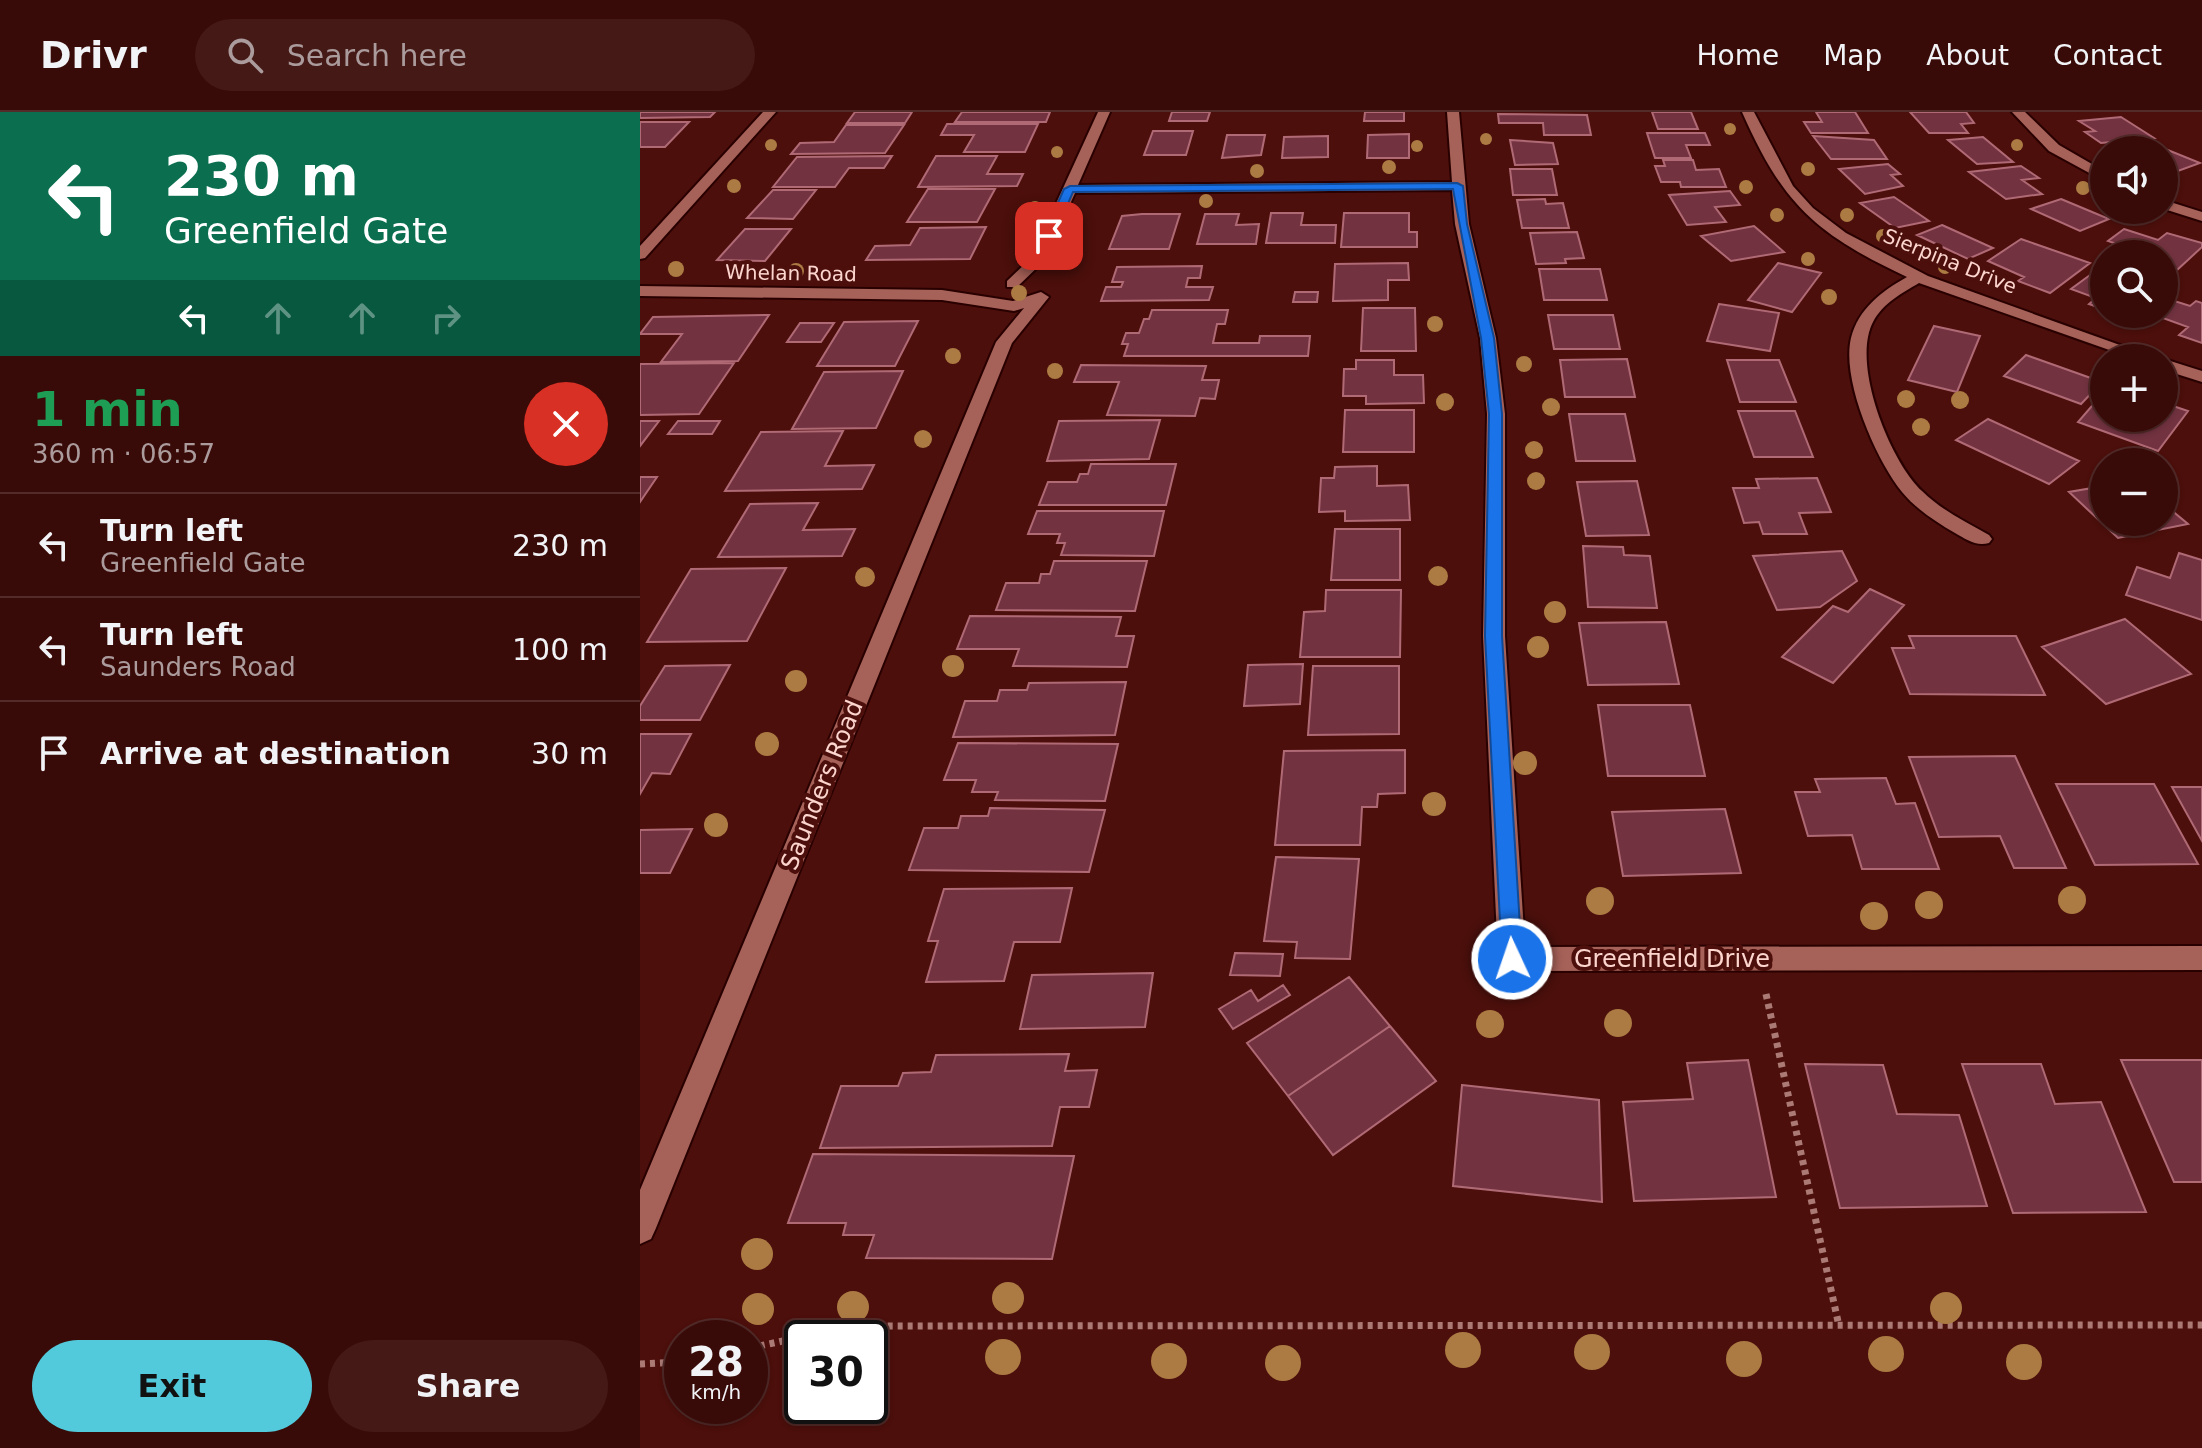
<!DOCTYPE html>
<html lang="en">
<head>
<meta charset="utf-8">
<style>
  :root { --surface:#390b08; --page:#441916; --text:#f1f3f6; --muted:#ab9b9c; --line:#532b29; --accent:#53cadc }
  body { margin:0; font-family:"DejaVu Sans",sans-serif; background:var(--page); color:var(--text); height:100vh; display:flex; flex-direction:column; font-size:30px; white-space:nowrap }
  * { box-sizing:border-box; margin:0 }
  p { font-size:26px; color:var(--muted) }
  .icon { flex:none; width:44px; height:44px; fill:none; stroke:currentColor; stroke-width:2; stroke-linecap:round; stroke-linejoin:round }
  .map { position:relative; flex:1; overflow:hidden }
  .sheet { display:flex; flex-direction:column; background:var(--surface); width:640px }
  .sheet>* { flex:none }
  .banner { background:#0b6e4f; color:#fff; overflow:hidden }
  .tools { position:absolute; left:1450px; top:24px; display:grid; gap:16px }
  .tools a { display:grid; place-items:center; width:88px; height:88px; border-radius:50%; background:var(--surface); box-shadow:0 2px 6px #0004,0 0 0 2px var(--line); font-size:40px }
  .speed { position:absolute; left:24px; top:1208px; display:flex; gap:16px; font-size:40px; font-weight:700; text-align:center }
  .speed>* { display:grid; place-content:center; width:104px; height:104px; border-radius:50%; background:var(--surface); box-shadow:0 2px 6px #0004,0 0 0 2px var(--line); line-height:1 }
  .speed small { font-size:20px; font-weight:400 }
  .speed .limit { border:4px solid #111; border-radius:12px; background:#fff; color:#111 }
  .pin { position:absolute; display:grid; place-items:center; width:68px; height:68px; color:#fff; margin:-34px; border-radius:16px; box-shadow:0 4px 12px #0006 }
  .me { position:absolute; width:88px; margin:-44px; rotate:357deg; stroke-linejoin:round; filter:drop-shadow(0 0 6px #0008) }
  .turn { display:flex; align-items:center; gap:28px; height:168px; padding:0 32px; font-size:36px }
  .turn .icon { width:104px; height:104px; stroke-width:2.5 }
  .turn b { display:block; font-size:56px; line-height:68px }
  .lanes { display:flex; align-items:center; height:76px; padding:0 32px; background:#0003; justify-content:center; gap:40px; direction:ltr }
  .lanes .off { opacity:.35 }
  .round { display:grid; place-items:center; flex:none; width:84px; height:84px; border-radius:42px; background:var(--page) }
  .overview { display:flex; align-items:center; justify-content:space-between; height:136px; padding:0 32px }
  h1 { font-size:48px; font-weight:600; line-height:60px; color:#1e9e55 }
  .primary-button { display:flex; gap:16px; margin-top:auto; padding:16px 32px }
  .primary-button a { flex:1; height:92px; border-radius:48px; background:var(--accent); color:#111; font-size:32px; font-weight:600; line-height:92px; text-align:center }
  .primary-button a+a { background:var(--page); color:var(--text) }
  ul { padding:0; list-style:none }
  li { display:flex; align-items:center; gap:24px; height:104px; padding:0 32px; border-top:2px solid var(--line) }
  li div { flex:1 }
  li b { display:block; font-size:30px }
  li em { font-style:normal }
  header { display:flex; align-items:center; gap:48px; box-sizing:border-box; height:112px; padding:0 40px; background:var(--surface); border-bottom:2px solid var(--line) }
  header strong { font-size:38px }
  nav { display:flex; gap:44px; margin-inline-start:auto; font-size:28px }
  .search { width:560px; height:72px; background:var(--page); display:flex; align-items:center; gap:20px; box-sizing:border-box; padding:0 28px; border-radius:44px; color:var(--muted); font-size:30px }
  main { display:flex; flex:1; min-height:0 }
  .map>svg:first-child { display:block }
  .building { fill:#723240; stroke:#b06a76; stroke-width:2 }
  .lines { fill:none; stroke-linecap:round; stroke-linejoin:round }
  .street-casing { stroke:#290000; stroke-width:4 }
  .path { stroke:#ab7a75; stroke-width:7; stroke-dasharray:5 5; stroke-linecap:butt }
  .street { fill:#a66158; fill-rule:evenodd }
  .tree { fill:#ab7b43 }
  .route { fill:#1a73e8; stroke:#114b97; stroke-width:2 }
  .labels { text-anchor:middle; dominant-baseline:central; stroke-width:8; stroke-linejoin:round; paint-order:stroke }
  .far-street-label { font-size:20px; fill:#fcd5ce; stroke:#4c0f0b }
  .street-label { font-size:24px; fill:#fcd5ce; stroke:#4c0f0b }
</style>
</head>
<body>
<header>
<strong>Drivr</strong>
<div class="search"><svg class="icon" aria-label="search" viewBox="0 0 24 24"><circle cx="10" cy="10" r="6"/><path d="M15 15l6 6"/></svg>Search here</div>
<nav><a>Home</a><a>Map</a><a>About</a><a>Contact</a></nav>
</header>
<main>
<section class="sheet">
<div class="banner">
<div class="turn"><svg class="icon" aria-label="left" viewBox="0 0 24 24"><path d="M17 20v-9H6M10 6l-5 5 5 5"/></svg><div><b>230 m</b>Greenfield Gate</div></div>
<div class="lanes"><svg class="icon" aria-label="left" viewBox="0 0 24 24"><path d="M17 20v-9H6M10 6l-5 5 5 5"/></svg><svg class="icon off" aria-label="ahead" viewBox="0 0 24 24"><path d="M12 20V5M6 11l6-6 6 6"/></svg><svg class="icon off" aria-label="ahead" viewBox="0 0 24 24"><path d="M12 20V5M6 11l6-6 6 6"/></svg><svg class="icon off" aria-label="right" viewBox="0 0 24 24"><path d="M7 20v-9h11M14 6l5 5-5 5"/></svg></div>
</div>
<div class="overview"><div><h1>1 min</h1><p>360 m · 06:57</p></div><a class="round" style="background:#d93025;color:#fff"><svg class="icon" aria-label="close" viewBox="0 0 24 24"><path d="M6 6l12 12M18 6L6 18"/></svg></a></div>
<ul>
<li><svg class="icon" aria-label="left" viewBox="0 0 24 24"><path d="M17 20v-9H6M10 6l-5 5 5 5"/></svg><div><b>Turn left</b><p>Greenfield Gate</p></div><em>230 m</em></li>
<li><svg class="icon" aria-label="left" viewBox="0 0 24 24"><path d="M17 20v-9H6M10 6l-5 5 5 5"/></svg><div><b>Turn left</b><p>Saunders Road</p></div><em>100 m</em></li>
<li><svg class="icon" aria-label="arrive" viewBox="0 0 24 24"><path d="M6 21V4h12l-3 4 3 4H6"/></svg><div><b>Arrive at destination</b></div><em>30 m</em></li>
</ul>
<div class="primary-button"><a>Exit</a><a>Share</a></div>
</section>
<div class="map">
<svg width="1562" height="1336" viewBox="0 0 1562 1336">
  <rect width="100%" height="100%" fill="#4c0f0b"/>
  <path class="building" d="M0,0H75L70,5L0,6Z
    M215,0H272L265,11H207Z
    M322,0H410L406,10H315Z
    M532,0H570L567,9H529Z
    M725,0H764V9H724Z
    M1012,0H1051L1058,17H1018Z
    M1176,0H1215L1228,21H1171L1164,10H1182Z
    M1270,0H1326L1334,11L1321,12L1328,21H1289Z
    M858,2L947,3L951,23H904L903,11H859Z
    M1481,5L1514,26L1461,31L1445,20L1455,19L1439,9Z
    M0,10H49L25,35H0Z
    M307,12H398L385,40H324L334,23H301Z
    M206,13H264L245,41L151,42L160,31L194,30Z
    M513,19H553L546,43H504Z
    M1007,21H1065L1070,33H1046L1051,46H1015Z
    M769,22V46H727L728,23Z
    M587,23H625L621,43L582,46Z
    M688,24V45L642,46L644,25Z
    M1173,24L1234,28L1247,47H1191Z
    M1343,25L1373,50L1337,52L1308,28Z
    M870,28L913,31L918,52L875,53Z
    M1508,30L1560,51L1524,64V38H1483Z
    M252,44L244,56H209L195,75H133L157,45Z
    M296,44H357L347,62H383L377,74L278,75Z
    M1023,48H1053L1056,58L1079,57L1086,75H1041L1040,70H1021L1015,54H1025Z
    M1248,52L1260,62L1251,63L1263,74L1225,82L1199,57Z
    M1381,54L1399,66L1382,68L1402,82L1366,87L1329,60Z
    M870,57H912L917,83H873Z
    M288,77H355L337,110H267Z
    M133,78H176L153,107L107,106Z
    M1090,79L1100,93L1075,95L1086,110L1047,113L1029,83Z
    M1254,85L1289,109L1255,116L1220,91Z
    M905,87L906,92L923,91L929,116H882L877,88Z
    M1421,87L1469,107L1440,119L1391,97Z
    M631,101H663L661,113H696L695,131H626Z
    M704,101H769V120H777V135H701Z
    M502,102H540L529,137H469L482,104Z
    M565,102H599L596,113L619,112L616,132H557Z
    M1302,113L1353,136L1328,147L1277,123Z
    M1114,114L1144,140L1091,149L1061,124Z
    M346,115L330,147L226,148L235,134L270,133L280,116Z
    M105,117H151L125,149L77,148Z
    M1484,117L1518,128L1527,121L1562,131V135L1537,158L1524,153V142H1489L1494,138L1468,129Z
    M937,120L944,146L925,147L926,151L896,152L890,121Z
    M1381,127L1450,151L1410,181L1378,169L1384,165L1348,149Z
    M768,151L769,168H748V188L693,189L695,152Z
    M1138,151L1181,161L1152,200L1108,188Z
    M562,154L560,166H548L546,175H573L569,188L461,189L466,175H481L483,170H472L477,155Z
    M899,157H960L967,188H904Z
    M1464,160V197L1449,192L1456,186L1431,177L1450,163L1457,165Z
    M655,180H678L677,190H653Z
    M1528,187L1550,194L1556,189L1562,191V231L1539,223L1548,215L1512,202H1524V191Z
    M1079,192L1139,201L1130,239L1067,229Z
    M723,196H775L776,239H721Z
    M512,198H588L585,212H577L573,231H619L620,224H670L668,244H484L488,232H482L486,221H499L504,207H509Z
    M129,203L98,249L21,250L42,222H0L13,205Z
    M908,203H973L980,237H914Z
    M278,209L255,254H177L204,210Z
    M160,211H194L181,230H147Z
    M1294,214L1340,224L1317,280L1268,268Z
    M1386,243L1462,270L1441,292L1364,264Z
    M987,247L995,285H925L920,248Z
    M716,248H754V263H783L784,291L726,292V284H703L704,257H716Z
    M1087,248H1139L1156,290H1100Z
    M94,251L59,302L0,303V252Z
    M441,253L566,254L562,268H579L575,287L560,286L555,304L467,303L479,270H434Z
    M263,259L236,316L152,317L184,260Z
    M1464,280V306H1524V291L1548,299L1518,339L1438,310Z
    M705,298H774V340H703Z
    M1098,299H1155L1173,345H1114Z
    M929,302H985L995,349H936Z
    M1348,307L1439,349L1409,372L1316,328Z
    M520,308L509,347L407,349L419,309Z
    M0,309H19L0,334Z
    M38,309H80L72,322H28Z
    M203,319L185,354L234,353L222,377L85,379L121,320Z
    M451,352H536L526,393H399L408,370H437L440,362H448Z
    M737,354V374L768,373L770,408L705,409V399L679,400L681,366H694L695,355Z
    M0,365H17L0,390Z
    M1177,366L1191,400L1159,401L1167,422H1123L1119,410L1104,411L1093,376H1119L1116,367Z
    M997,369L1009,423L946,424L937,370Z
    M1464,374V410H1524V392L1548,412L1478,426L1429,380Z
    M178,391L163,418L215,417L202,444L78,445L110,392Z
    M397,399H524L514,444L421,443L425,431H417L420,422H388Z
    M695,417H760V468H691Z
    M943,434L983,435L984,443L1010,444L1017,496L948,495Z
    M1202,439L1217,469L1180,495L1137,498L1113,444Z
    M1539,441L1562,448V508L1486,483L1497,455L1530,466Z
    M414,449H507L495,499L356,498L366,471H399L401,462H410Z
    M146,456L107,529L7,530L51,457Z
    M1230,477L1264,493L1193,571L1142,545L1193,494L1208,500Z
    M686,478H761L760,545H660L664,500L685,499Z
    M330,504L481,505L476,524H494L487,555L373,554L379,537H317Z
    M1485,507L1551,562L1466,592L1402,535Z
    M1026,510L1039,572L948,573L939,511Z
    M1269,524H1376L1405,583L1270,582L1252,536H1274Z
    M663,552L660,592L604,594L608,553Z
    M90,553L60,608H0V594L25,554Z
    M673,554H759V622L668,623Z
    M486,570L475,623L313,625L325,589H357L360,578H387L389,571Z
    M958,593H1050L1065,664H968Z
    M0,622H51L30,662L12,661L0,682Z
    M318,631L478,632L465,689L355,688L358,680H332L336,668H304Z
    M765,638V681L738,682L737,695H722L720,733H635L644,639Z
    M1375,644L1426,756H1374L1360,724L1299,725L1269,645Z
    M1246,666L1256,692L1275,691L1299,757H1222L1212,723L1168,724L1155,680H1180L1175,667Z
    M1416,672H1514L1558,752L1455,753Z
    M1532,675H1562V729Z
    M350,696L465,698L449,760L269,758L284,716H318L321,704H348Z
    M1085,697L1101,761L983,764L972,700Z
    M52,717L30,761H0V718Z
    M636,745L719,747L710,847L655,846L657,830L624,829Z
    M432,776L420,830H374L364,869L286,870L298,829H288L304,777Z
    M595,841L643,842L640,864L590,863Z
    M513,861L505,915L380,917L392,863Z
    M709,865L750,914L648,984L607,931Z
    M643,873L650,883L593,917L579,897L611,878L618,889Z
    M750,914L796,969L693,1043L648,984Z
    M429,942L425,959L457,958L449,995H420L412,1034L180,1036L201,974H258L263,961L291,960L296,943Z
    M1108,948L1136,1085L994,1089L983,990L1053,987L1047,951Z
    M1481,948H1562V1070H1534Z
    M1165,952L1243,953L1257,1002L1319,1003L1347,1094L1200,1096Z
    M1322,952H1401L1415,992L1461,990L1506,1100L1373,1101Z
    M822,973L959,988L962,1090L813,1074Z
    M173,1042L434,1044L412,1147L226,1146L234,1123H203L206,1111H148Z"/>
  <g class="lines">
    <g class="street-casing">
      <path id="street" d="M123,0H136L5,146L0,147V134Z
        M458,0H470L438,73L812,70L807,0H819L829,112L856,226L865,302V524L885,835L1562,834V858L872,859L862,855L858,847L843,524L847,302L840,226L815,112L812,78L435,81L405,148L377,175H367V169L391,146Z
        M1102,0H1114L1153,74L1173,96L1206,121L1288,164L1516,246H1492L1279,171C1262,181 1243,191 1233,210C1211,252 1250,349 1282,379C1301,398 1326,410 1349,423L1352,427L1349,431C1336,435 1326,427 1315,421C1296,410 1276,397 1262,380C1236,348 1201,268 1211,226C1218,197 1242,179 1267,165C1176,122 1143,93 1102,0Z
        M1372,0H1385L1419,33L1464,59V69L1409,39Z
        M1524,88L1562,100V109L1524,97Z
        M0,174L302,178L373,189L401,180L409,185L372,231L16,1116L11,1127L0,1132V1078L356,230L384,196L374,199L302,188L0,184Z
        M1524,247L1562,259V270L1524,258Z"/>
    </g>
    <path class="path" d="M1126,882L1199,1214
      M110,1236L213,1214L1562,1213
      M0,1252L42,1250"/>
    <use href="#street" class="street"/>
  </g>
  <g class="tree">
    <circle cx="1090" cy="17" r="6"/>
    <circle cx="846" cy="27" r="6"/>
    <circle cx="131" cy="33" r="6"/>
    <circle cx="1377" cy="33" r="6"/>
    <circle cx="777" cy="34" r="6"/>
    <circle cx="417" cy="40" r="6"/>
    <circle cx="749" cy="55" r="7"/>
    <circle cx="1168" cy="57" r="7"/>
    <circle cx="617" cy="59" r="7"/>
    <circle cx="94" cy="74" r="7"/>
    <circle cx="1106" cy="75" r="7"/>
    <circle cx="1443" cy="76" r="7"/>
    <circle cx="566" cy="89" r="7"/>
    <circle cx="395" cy="96" r="7"/>
    <circle cx="1137" cy="103" r="7"/>
    <circle cx="1207" cy="103" r="7"/>
    <circle cx="1243" cy="124" r="7"/>
    <circle cx="1168" cy="147" r="7"/>
    <circle cx="1305" cy="155" r="7"/>
    <circle cx="36" cy="157" r="8"/>
    <circle cx="156" cy="159" r="8"/>
    <circle cx="379" cy="181" r="8"/>
    <circle cx="1189" cy="185" r="8"/>
    <circle cx="795" cy="212" r="8"/>
    <circle cx="313" cy="244" r="8"/>
    <circle cx="884" cy="252" r="8"/>
    <circle cx="415" cy="259" r="8"/>
    <circle cx="1266" cy="287" r="9"/>
    <circle cx="1320" cy="288" r="9"/>
    <circle cx="805" cy="290" r="9"/>
    <circle cx="911" cy="295" r="9"/>
    <circle cx="1281" cy="315" r="9"/>
    <circle cx="283" cy="327" r="9"/>
    <circle cx="894" cy="338" r="9"/>
    <circle cx="896" cy="369" r="9"/>
    <circle cx="798" cy="464" r="10"/>
    <circle cx="225" cy="465" r="10"/>
    <circle cx="915" cy="500" r="11"/>
    <circle cx="898" cy="535" r="11"/>
    <circle cx="313" cy="554" r="11"/>
    <circle cx="156" cy="569" r="11"/>
    <circle cx="127" cy="632" r="12"/>
    <circle cx="885" cy="651" r="12"/>
    <circle cx="794" cy="692" r="12"/>
    <circle cx="76" cy="713" r="12"/>
    <circle cx="1432" cy="788" r="14"/>
    <circle cx="960" cy="789" r="14"/>
    <circle cx="1289" cy="793" r="14"/>
    <circle cx="1234" cy="804" r="14"/>
    <circle cx="978" cy="911" r="14"/>
    <circle cx="850" cy="912" r="14"/>
    <circle cx="117" cy="1142" r="16"/>
    <circle cx="368" cy="1186" r="16"/>
    <circle cx="213" cy="1195" r="16"/>
    <circle cx="1306" cy="1196" r="16"/>
    <circle cx="118" cy="1197" r="16"/>
    <circle cx="823" cy="1238" r="18"/>
    <circle cx="952" cy="1240" r="18"/>
    <circle cx="1246" cy="1242" r="18"/>
    <circle cx="363" cy="1245" r="18"/>
    <circle cx="1104" cy="1247" r="18"/>
    <circle cx="529" cy="1249" r="18"/>
    <circle cx="1384" cy="1250" r="18"/>
    <circle cx="643" cy="1251" r="18"/>
  </g>
  <path class="route" d="M817,71L823,74L827,112L854,226L862,302V524L882,847L872,856L862,847L845,524L849,302L841,226L813,77L433,80L414,124L409,127L403,124L424,77L430,74Z"/>
  <g class="labels">
    <g class="far-street-label">
      <text transform="translate(1310 149) rotate(22)">Sierpina Drive</text>
      <text transform="translate(151 161) rotate(1)">Whelan Road</text>
    </g>
    <g class="street-label">
      <text transform="translate(182 673) rotate(-68)">Saunders Road</text>
      <text x="1032" y="847">Greenfield Drive</text>
    </g>
  </g>
</svg>
<div class="tools">
<a><svg class="icon" aria-label="sound" viewBox="0 0 24 24"><path d="M4 9h4l5-4v14l-5-4H4zM17 9q2 3 0 6"/></svg></a>
<a><svg class="icon" aria-label="search" viewBox="0 0 24 24"><circle cx="10" cy="10" r="6"/><path d="M15 15l6 6"/></svg></a>
<a>+</a>
<a>−</a>
</div>
<div class="speed"><div>28<small>km/h</small></div><div class="limit">30</div></div>
<div class="pin" style="left:409px;top:124px;background:#d93025"><svg class="icon" aria-label="arrive" viewBox="0 0 24 24"><path d="M6 21V4h12l-3 4 3 4H6"/></svg></div>
<svg class="me" style="left:872px;top:847px" viewBox="-20 -20 40 40"><circle r="17" fill="#1a73e8" stroke="#fff" stroke-width="3"/><path d="M0-11L8 9 0 5-8 9z" fill="#fff"/></svg>
</div>
</main>
</body>
</html>
